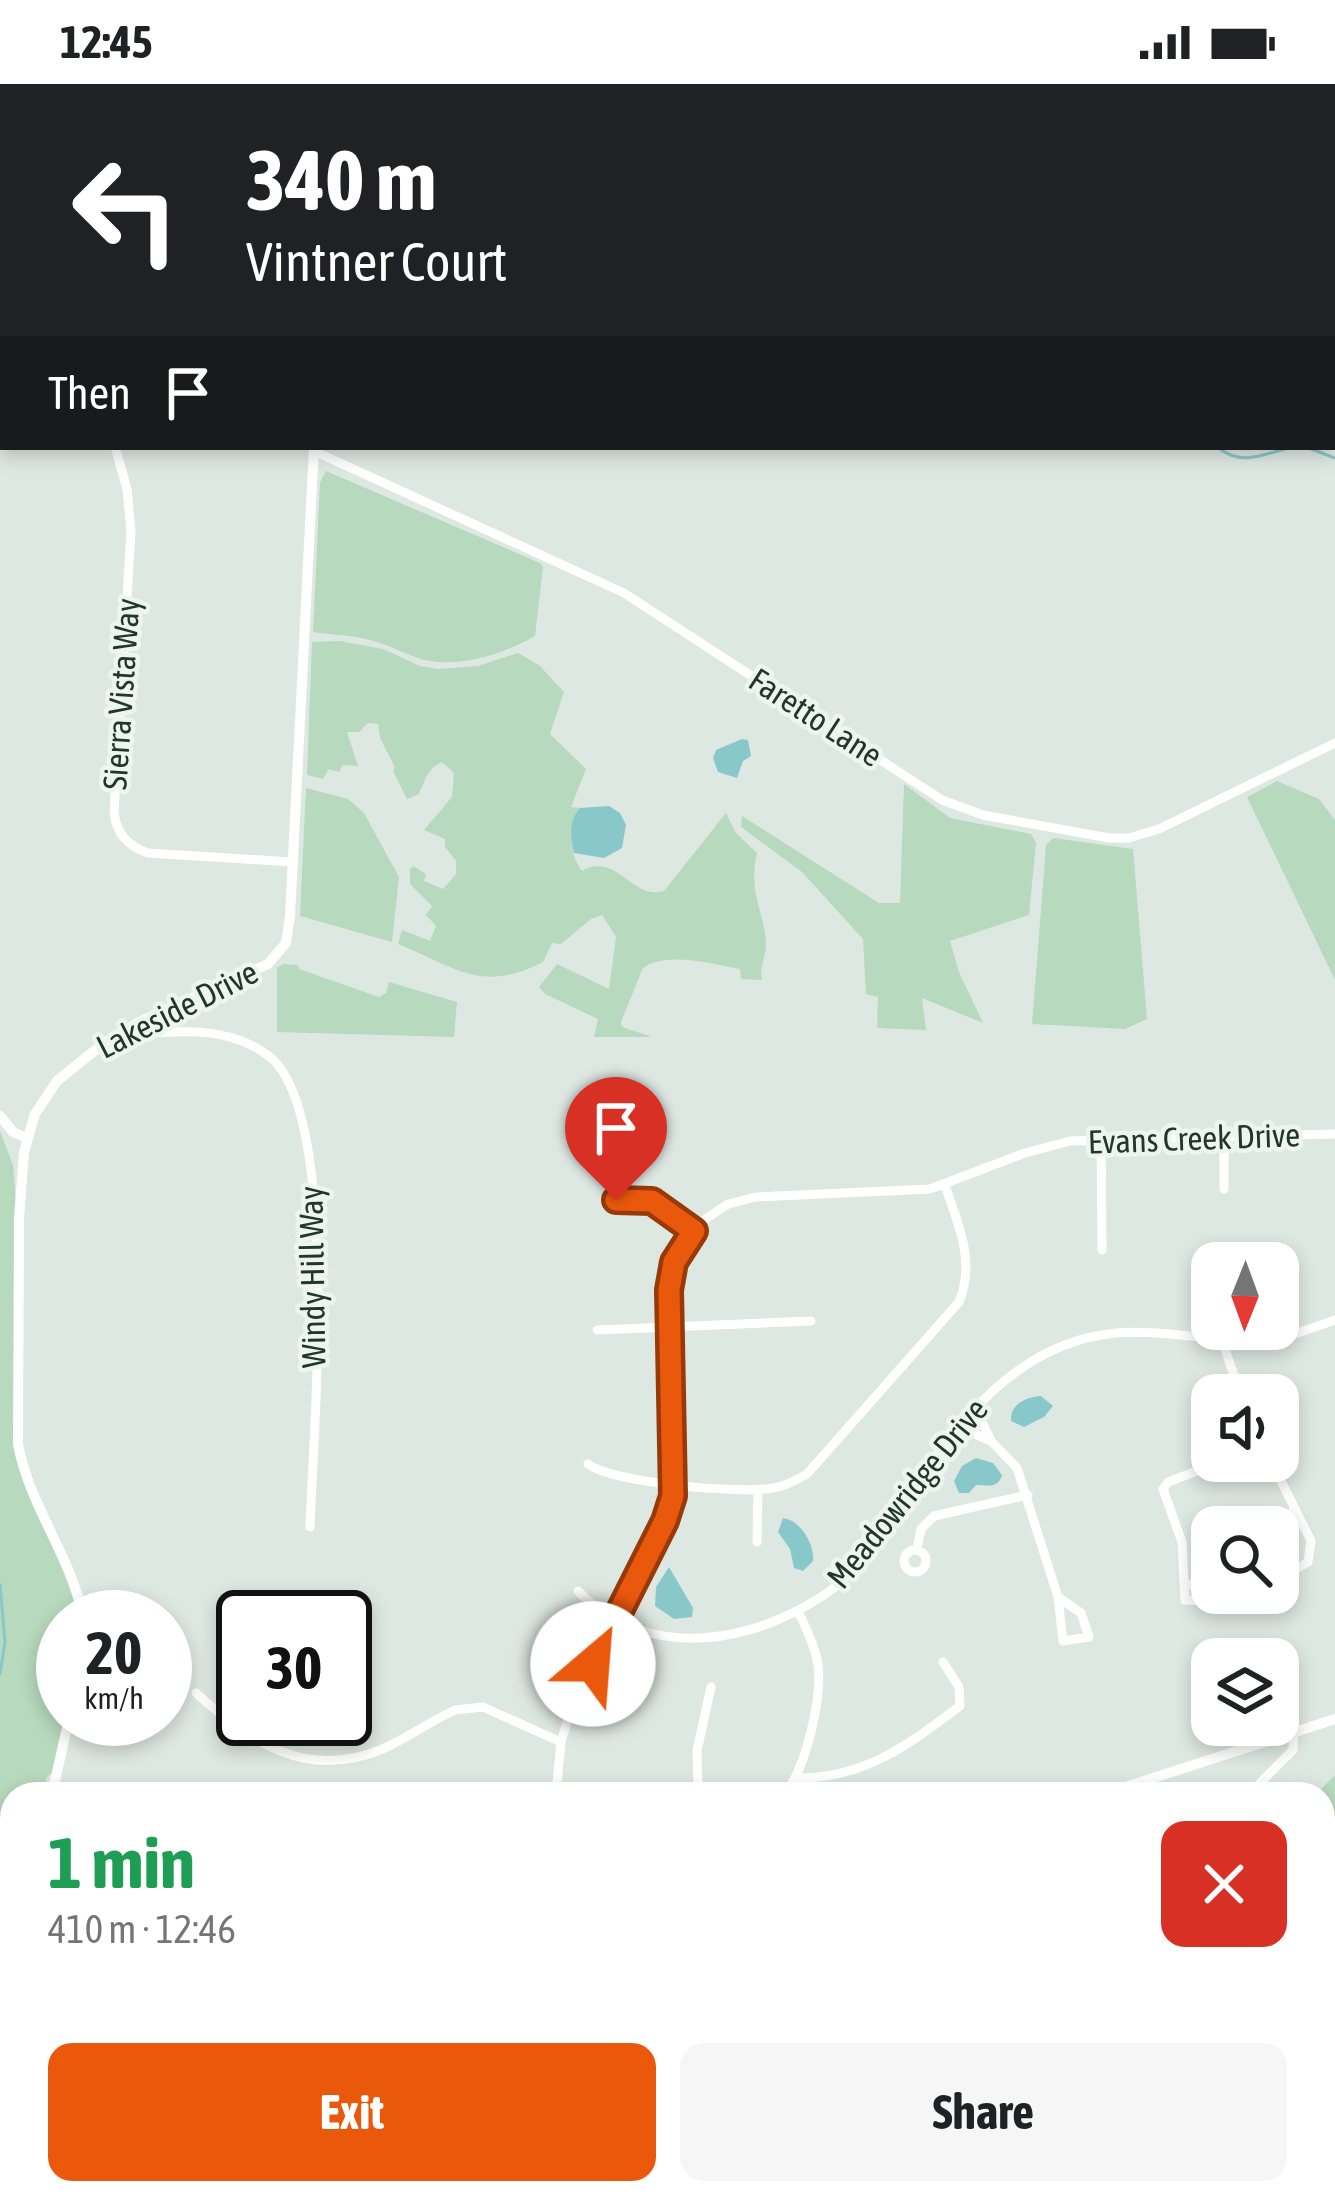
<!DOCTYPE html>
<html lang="en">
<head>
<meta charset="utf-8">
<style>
  :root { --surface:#fff; --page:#f6f6f6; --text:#202124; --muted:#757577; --accent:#ea580c }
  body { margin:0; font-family:"Asap Condensed",sans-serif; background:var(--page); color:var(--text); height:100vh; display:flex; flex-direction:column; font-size:45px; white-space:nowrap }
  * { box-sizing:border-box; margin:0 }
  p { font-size:39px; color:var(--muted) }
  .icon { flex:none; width:66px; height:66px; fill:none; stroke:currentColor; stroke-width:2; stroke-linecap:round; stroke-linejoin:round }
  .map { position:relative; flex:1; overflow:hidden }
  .drawer { position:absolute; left:0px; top:1698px; width:1335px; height:423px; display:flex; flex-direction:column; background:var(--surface); border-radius:36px 36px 0 0; box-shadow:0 6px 18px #0003 }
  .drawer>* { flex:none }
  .guide { position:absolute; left:0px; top:0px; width:1335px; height:366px; box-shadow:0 6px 18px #0003; background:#202124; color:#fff; overflow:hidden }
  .needle { width:78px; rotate:181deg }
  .fabs { position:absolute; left:1191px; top:1158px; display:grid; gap:24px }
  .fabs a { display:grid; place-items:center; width:108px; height:108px; border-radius:24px; background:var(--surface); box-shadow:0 6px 18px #0003; font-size:60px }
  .speed { position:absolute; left:36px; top:1506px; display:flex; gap:24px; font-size:60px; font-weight:700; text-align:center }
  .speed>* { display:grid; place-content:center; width:156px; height:156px; border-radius:50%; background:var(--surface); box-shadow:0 6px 18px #0003; line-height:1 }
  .speed small { font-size:30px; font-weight:400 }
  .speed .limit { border:6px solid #111; border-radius:18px; background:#fff; color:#111 }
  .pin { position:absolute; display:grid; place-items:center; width:102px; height:102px; color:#fff; margin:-123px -51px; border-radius:50% 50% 50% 0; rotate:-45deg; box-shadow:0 0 12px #0007 }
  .pin .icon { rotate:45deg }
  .me { position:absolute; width:132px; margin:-66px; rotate:27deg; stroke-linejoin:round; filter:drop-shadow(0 0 9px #0008) }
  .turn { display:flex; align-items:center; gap:42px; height:252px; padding:0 48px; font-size:54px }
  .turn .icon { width:156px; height:156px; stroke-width:2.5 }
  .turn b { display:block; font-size:84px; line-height:102px }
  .then { display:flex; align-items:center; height:114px; padding:0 48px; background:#0003; gap:24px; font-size:45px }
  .round { display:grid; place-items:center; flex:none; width:126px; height:126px; border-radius:24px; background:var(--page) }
  .headline { display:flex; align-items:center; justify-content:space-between; height:204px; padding:0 48px }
  h1 { font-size:72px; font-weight:700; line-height:90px; color:#1e9e55 }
  .cta { display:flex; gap:24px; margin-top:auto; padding:24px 48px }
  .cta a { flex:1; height:138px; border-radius:24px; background:var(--accent); color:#fff; font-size:48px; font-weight:700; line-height:138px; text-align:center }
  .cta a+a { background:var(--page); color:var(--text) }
  .status { display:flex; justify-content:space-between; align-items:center; height:84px; padding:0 60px; background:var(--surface); direction:ltr }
  .status svg { height:33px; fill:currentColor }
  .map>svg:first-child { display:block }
  .built { fill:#ccd8d1 }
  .green { fill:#b7d9bd }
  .water { fill:#88c8cb }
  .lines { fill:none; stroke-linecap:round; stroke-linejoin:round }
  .stream { stroke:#88c8cb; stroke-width:3 }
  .minor { stroke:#fff; stroke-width:9 }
  .tertiary { stroke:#fff; stroke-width:10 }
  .route-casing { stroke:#983908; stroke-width:30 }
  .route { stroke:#ea580c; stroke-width:21 }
  .labels { text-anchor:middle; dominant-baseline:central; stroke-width:9; stroke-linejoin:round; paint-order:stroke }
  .street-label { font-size:33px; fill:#20372e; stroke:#eef5f1 }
</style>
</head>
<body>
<div class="status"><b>12:45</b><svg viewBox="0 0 49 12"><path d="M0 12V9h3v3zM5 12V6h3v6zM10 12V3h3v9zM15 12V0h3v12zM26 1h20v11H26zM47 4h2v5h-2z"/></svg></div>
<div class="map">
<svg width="1335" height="2120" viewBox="0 0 1335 2120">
  <rect width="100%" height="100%" fill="#dee8e2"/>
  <path class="built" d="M0,2033H12V2109H62L45,2120H0Z
    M279,2109H330L335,2120H278Z
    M343,2109H467L475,2120H349Z"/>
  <path class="green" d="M326,387L540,479L543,483L535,552C502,571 453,587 415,573C399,567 386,560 370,556C351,551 332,551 313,548L320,399Z
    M340,557L383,565L420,582L438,585L478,582L518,569L539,581L564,608L550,650L586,685L571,723L580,724C568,742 569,770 582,787C617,767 632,817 664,807L726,729L736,749L757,769C748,809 763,823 766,858C767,871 759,882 762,896L741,895L740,885C711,880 668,867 643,884L621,938L622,943L652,953H594L598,935L545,910L539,903L557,880L609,905L616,853L602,831L591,835L561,860L552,859L543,878C481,910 455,883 398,860L402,846L430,857L436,842L426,831L432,822L410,800V785L413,782L426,790L424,797L443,805L456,790V777L445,763V755L424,746L452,713L454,689L442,678C428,684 425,696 419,710L407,715L393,687L395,683L380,654L378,640L368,639L359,648H347L358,682L343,681L339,688L329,685L323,695L307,691L312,558Z
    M1277,697L1319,715L1335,736V896L1247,713Z
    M904,700L950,734L1031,750L1036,759L1029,831L950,857L959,888L983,939L922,914L926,946L877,944L878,913L866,910L863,855L802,788L741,743L742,732L879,819H900Z
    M306,704L348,715L364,729L399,793L392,858L300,832Z
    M1053,754L1133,765L1147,935L1125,945L1032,940L1046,761Z
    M283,880L298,881L299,885L379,913L386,909L389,898L457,918L454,953L277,948V884Z
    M0,1047L13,1081L17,1131L14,1341L82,1533H63V1635H67L53,1688L47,1693L42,1710H12V2033H0Z
    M1335,1691V1936L1323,1968V1710H1316Z
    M1076,2109H1244L1242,2120H1067Z"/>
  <path class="water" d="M742,655L748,656L751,672L743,677L737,694L718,688L713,674L716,666Z
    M609,722L620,729L626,741L622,764L604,774L574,769C570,753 569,736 580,724Z
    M1041,1312L1053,1322L1044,1333L1024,1343L1011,1337C1010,1320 1026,1313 1041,1312Z
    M976,1374L993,1379L1002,1391C998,1405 988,1401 976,1401L969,1409H959L954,1397L962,1382Z
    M783,1434C800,1436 815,1460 813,1477L803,1487L794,1484L790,1465L778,1448Z
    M669,1483L693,1524L692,1533L674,1535L655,1522L656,1503Z"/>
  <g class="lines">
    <path class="stream" d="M172,0L174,3
      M209,3L210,0
      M1332,11L1335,5
      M1217,363C1244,384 1264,369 1293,363
      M1306,363L1335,374
      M0,1501L5,1558L0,1590
      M0,1733L12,1766
      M339,2109L344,2120"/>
    <path class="minor" d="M684,3L685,0
      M1174,3L1175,0
      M0,205L3,204
      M115,363L127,405L131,447L114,728C116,749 127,762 148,769L293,778
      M314,367L624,509L942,716L983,731L1109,754H1129L1159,745L1335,659
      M119,953C169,947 227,939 270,973C341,1031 313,1351 310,1443
      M1224,1052V1105
      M1101,1054L1102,1166
      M616,1116H652L694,1147
      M597,1246L811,1237
      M1221,1254L1241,1311
      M975,1325L992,1358
      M960,1343L992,1358L1017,1384L1058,1513L1063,1557L1089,1553L1081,1529L1058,1513
      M1271,1377L1311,1457L1308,1478L1298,1484L1286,1480C1279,1460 1282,1444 1293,1427
      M588,1380C613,1399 740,1410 773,1404C786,1402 797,1396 807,1390L959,1218C976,1177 958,1141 945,1101
      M757,1458L758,1406
      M917,1465L921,1445L934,1432L1028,1411
      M904 1477a11 11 0 1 1 22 0a11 11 0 1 1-22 0Z
      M1185,1499L1201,1503L1209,1517L1185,1516L1182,1458L1163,1405L1168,1398L1223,1377
      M578,1507C651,1582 763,1558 838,1501C922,1410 977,1262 1116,1249C1165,1245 1214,1258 1263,1257L1280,1255L1335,1236
      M196,1609C250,1658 306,1696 380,1666C406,1655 429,1638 455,1626L483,1623L561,1658
      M796,1694C864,1695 908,1661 960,1622L959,1603L943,1578
      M556,1710L561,1658L573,1619L670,1422L675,1384L669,1206L675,1178L704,1136L728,1120L756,1113L930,1105L1025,1069L1070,1057L1335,1050
      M698,1710L697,1667L711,1603
      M784,1710C806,1686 822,1614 818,1581C815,1562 806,1544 798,1527
      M1249,1710L1293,1666L1294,1648
      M119,2109L124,2120
      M187,2109L195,2120
      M486,2109L495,2120
      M58,2120L78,2109
      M1306,2120L1319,2109"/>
    <path class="tertiary" d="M328,3V0
      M0,1032L13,1048L27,1054
      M83,1533C71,1472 29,1421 18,1360L19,1134L24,1068L35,1030L57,997L104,959L141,937L268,880L286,859L290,832L314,363
      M52,1710L69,1635
      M1104,1710L1335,1635
      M265,2120V2109
      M883,2120L892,2109"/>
  </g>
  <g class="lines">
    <g class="route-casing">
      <path id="route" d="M593,1580L665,1437L673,1412L669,1206L674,1178L694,1147L652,1117L616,1116"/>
    </g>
    <use href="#route" class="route"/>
  </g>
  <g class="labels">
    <g class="street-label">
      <text transform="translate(121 610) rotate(-86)">Sierra Vista Way</text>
      <text transform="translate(816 633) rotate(33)">Faretto Lane</text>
      <text transform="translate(177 925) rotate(-27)">Lakeside Drive</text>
      <text transform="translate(1194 1054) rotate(-2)">Evans Creek Drive</text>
      <text transform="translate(312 1193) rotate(-91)">Windy Hill Way</text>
      <text transform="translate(907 1409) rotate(-51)">Meadowridge Drive</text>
    </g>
  </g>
</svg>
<div class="fabs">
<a><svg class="needle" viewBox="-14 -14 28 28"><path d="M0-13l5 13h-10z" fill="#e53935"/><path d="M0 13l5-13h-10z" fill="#757577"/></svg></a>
<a><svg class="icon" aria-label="sound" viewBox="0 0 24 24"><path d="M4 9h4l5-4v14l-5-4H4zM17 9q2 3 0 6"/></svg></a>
<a><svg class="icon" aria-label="search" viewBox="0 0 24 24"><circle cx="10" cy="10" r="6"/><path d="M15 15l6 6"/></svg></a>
<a><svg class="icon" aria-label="layers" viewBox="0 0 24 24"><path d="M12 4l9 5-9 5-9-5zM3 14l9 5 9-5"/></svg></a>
</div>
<div class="speed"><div>20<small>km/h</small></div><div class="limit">30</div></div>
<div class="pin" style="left:616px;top:1116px;background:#d93025"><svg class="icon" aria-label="arrive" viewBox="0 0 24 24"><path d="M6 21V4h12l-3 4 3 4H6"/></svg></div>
<svg class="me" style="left:593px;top:1580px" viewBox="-20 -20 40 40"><circle r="19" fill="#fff"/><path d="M0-13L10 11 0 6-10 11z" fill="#ea580c"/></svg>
<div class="guide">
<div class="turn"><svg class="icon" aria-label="left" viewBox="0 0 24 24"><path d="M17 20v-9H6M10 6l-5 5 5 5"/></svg><div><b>340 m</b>Vintner Court</div></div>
<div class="then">Then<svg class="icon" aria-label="arrive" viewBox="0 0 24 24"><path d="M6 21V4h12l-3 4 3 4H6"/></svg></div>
</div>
<section class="drawer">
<div class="headline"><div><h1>1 min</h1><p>410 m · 12:46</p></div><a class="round" style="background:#d93025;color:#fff"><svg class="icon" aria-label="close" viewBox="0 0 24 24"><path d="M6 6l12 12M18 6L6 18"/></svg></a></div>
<div class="cta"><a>Exit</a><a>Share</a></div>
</section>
</div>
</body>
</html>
